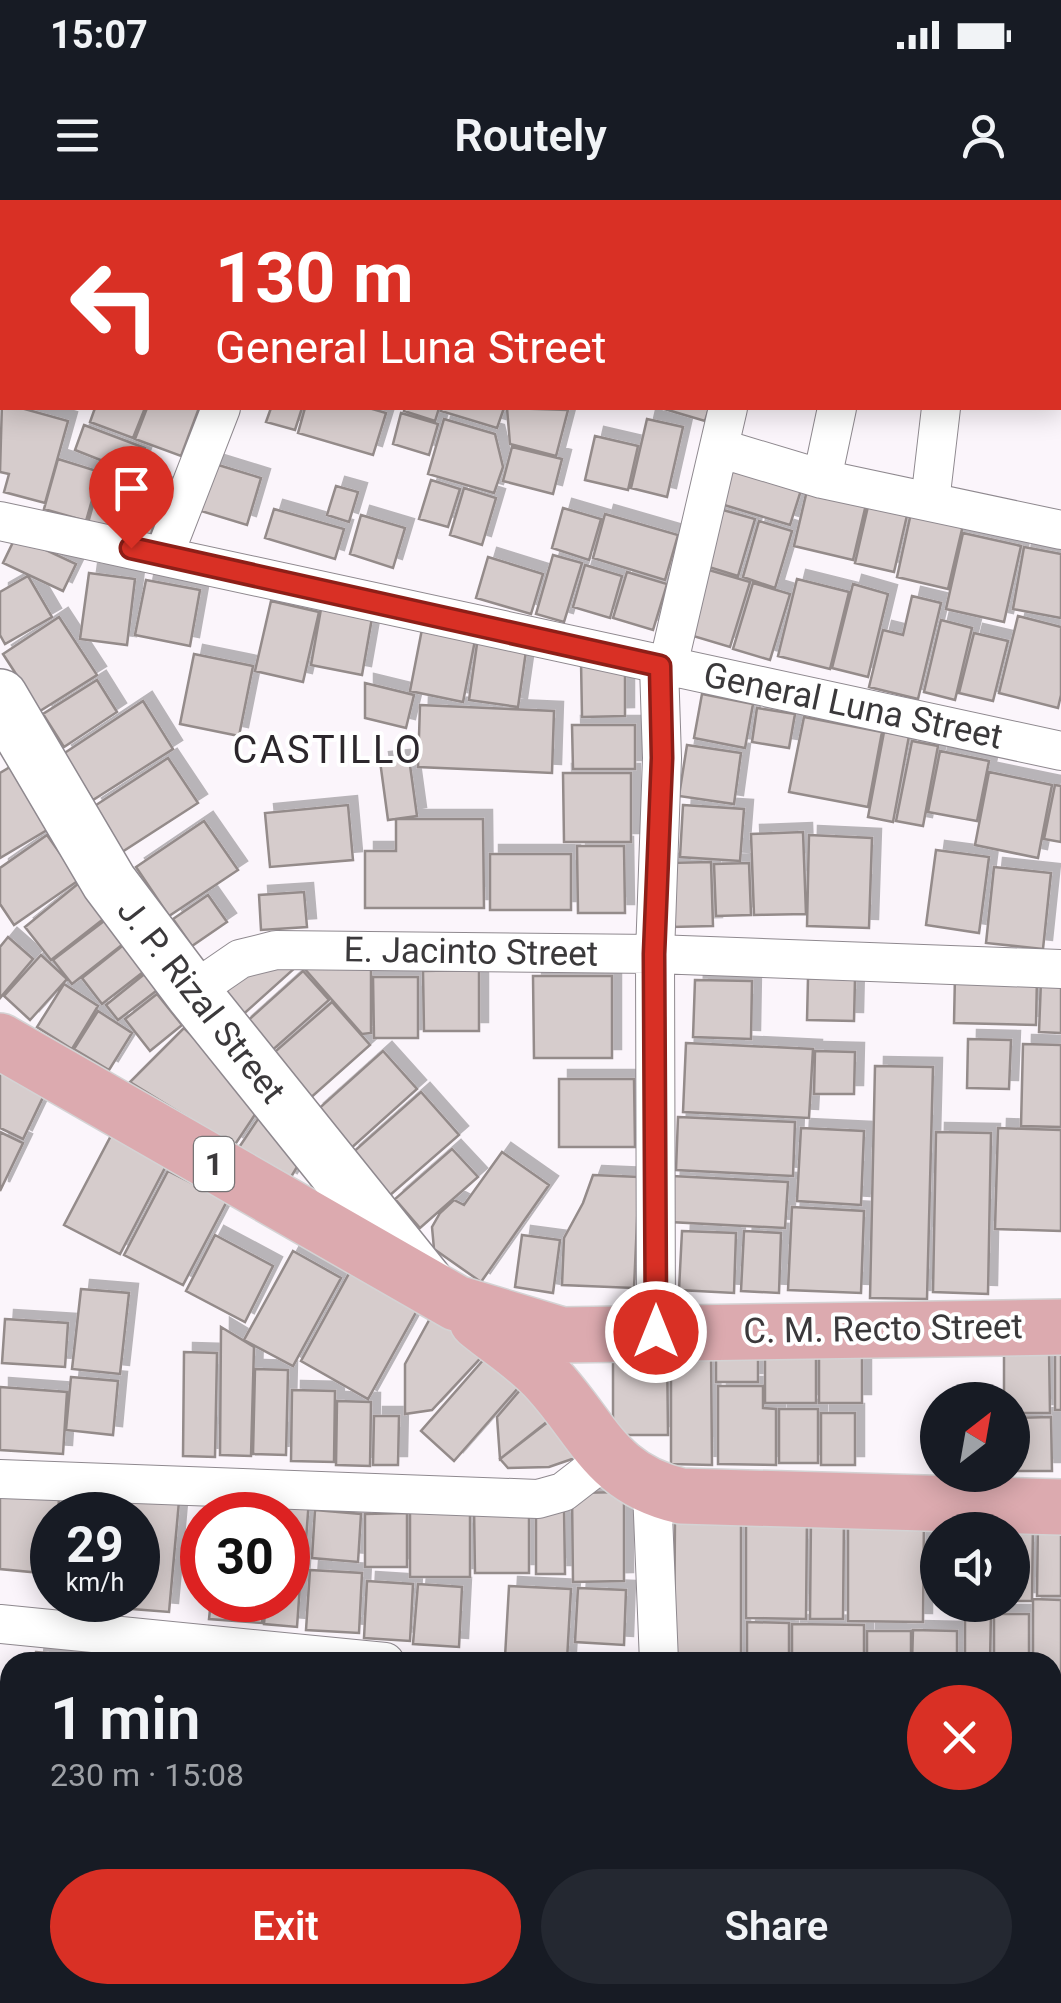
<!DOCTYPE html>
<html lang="en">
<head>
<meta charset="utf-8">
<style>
  :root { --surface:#171b24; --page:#242831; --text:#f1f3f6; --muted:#9ea1a6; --accent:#d93025 }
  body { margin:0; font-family:Roboto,sans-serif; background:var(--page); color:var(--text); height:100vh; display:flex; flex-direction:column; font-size:38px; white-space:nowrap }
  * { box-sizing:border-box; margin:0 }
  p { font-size:32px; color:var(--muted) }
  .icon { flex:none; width:55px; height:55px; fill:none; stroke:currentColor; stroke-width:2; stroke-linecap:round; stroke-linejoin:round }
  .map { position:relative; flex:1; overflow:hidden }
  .side { position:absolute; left:0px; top:1452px; width:1062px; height:352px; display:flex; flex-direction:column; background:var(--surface); border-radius:30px 30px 0 0; box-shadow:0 5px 25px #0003 }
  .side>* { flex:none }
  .banner { position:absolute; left:0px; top:0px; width:1062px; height:210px; box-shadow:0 5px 25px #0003; background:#d93025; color:#fff; overflow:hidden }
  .needle { width:65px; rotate:31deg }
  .fabs { position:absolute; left:920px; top:1182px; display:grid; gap:20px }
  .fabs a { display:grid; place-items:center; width:110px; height:110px; border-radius:50%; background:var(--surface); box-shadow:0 5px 25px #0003; font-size:50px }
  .speed { position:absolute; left:30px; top:1292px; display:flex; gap:20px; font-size:50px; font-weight:700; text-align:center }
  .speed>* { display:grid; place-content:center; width:130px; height:130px; border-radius:50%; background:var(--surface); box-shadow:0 5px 25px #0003; line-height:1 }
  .speed small { font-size:25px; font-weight:400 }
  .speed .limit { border:15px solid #d22; background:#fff; color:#111 }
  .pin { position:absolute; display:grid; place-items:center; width:85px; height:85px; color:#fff; margin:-102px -42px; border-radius:50% 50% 50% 0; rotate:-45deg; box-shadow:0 0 10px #0007 }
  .pin .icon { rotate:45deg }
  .me { position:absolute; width:110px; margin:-55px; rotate:0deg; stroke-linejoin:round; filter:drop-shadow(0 0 8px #0008) }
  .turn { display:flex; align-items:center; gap:35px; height:210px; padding:0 50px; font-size:45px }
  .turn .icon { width:130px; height:130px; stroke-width:2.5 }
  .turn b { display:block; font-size:70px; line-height:85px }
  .round { display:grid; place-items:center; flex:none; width:105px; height:105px; border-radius:52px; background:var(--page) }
  .head { display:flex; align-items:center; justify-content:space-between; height:170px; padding:0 50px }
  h1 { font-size:60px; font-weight:600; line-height:75px }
  .button { display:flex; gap:20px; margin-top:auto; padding:20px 50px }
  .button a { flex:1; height:115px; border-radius:60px; background:var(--accent); color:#fff; font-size:40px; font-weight:600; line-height:115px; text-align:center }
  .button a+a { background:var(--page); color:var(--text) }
  .status { display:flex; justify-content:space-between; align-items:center; height:70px; padding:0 50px; background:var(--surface); direction:ltr }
  .status svg { height:28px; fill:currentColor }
  header { display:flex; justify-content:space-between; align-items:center; height:130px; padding:0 50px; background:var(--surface); font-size:45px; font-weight:600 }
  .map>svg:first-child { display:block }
  .building { fill:#d6cccc; stroke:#948b8a; stroke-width:2.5; filter:url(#shadow) }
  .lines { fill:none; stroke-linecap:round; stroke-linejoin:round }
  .street-casing { stroke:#8f898f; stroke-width:40 }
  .secondary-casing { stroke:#8f898f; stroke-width:58 }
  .primary-casing { stroke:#d4d3d4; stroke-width:58 }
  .street { stroke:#fff; stroke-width:38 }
  .secondary { stroke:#fff; stroke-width:55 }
  .primary { stroke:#dcaaaf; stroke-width:55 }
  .route-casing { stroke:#8d1f18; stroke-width:25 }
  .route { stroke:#d93025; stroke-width:18 }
  .labels { text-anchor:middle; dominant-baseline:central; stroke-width:8; stroke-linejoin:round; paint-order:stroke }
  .shield { fill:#fff; stroke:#767476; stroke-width:2.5 }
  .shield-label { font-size:32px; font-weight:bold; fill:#3b393b }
  .street-label { font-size:35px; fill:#3b393b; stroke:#fff }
  .neighbourhood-label { font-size:38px; letter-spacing:2.5px; fill:#2c272c; stroke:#fff }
</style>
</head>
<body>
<div class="status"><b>15:07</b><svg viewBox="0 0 49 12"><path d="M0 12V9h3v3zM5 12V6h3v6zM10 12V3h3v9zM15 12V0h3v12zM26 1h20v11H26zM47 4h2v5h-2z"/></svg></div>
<header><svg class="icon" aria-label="menu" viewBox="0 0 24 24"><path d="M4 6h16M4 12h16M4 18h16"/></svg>Routely<svg class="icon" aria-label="person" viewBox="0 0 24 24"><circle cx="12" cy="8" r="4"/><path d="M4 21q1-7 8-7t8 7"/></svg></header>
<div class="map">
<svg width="1061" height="1803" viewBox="0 0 1061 1803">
  <defs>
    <filter id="shadow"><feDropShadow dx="9" dy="-9" stdDeviation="0" flood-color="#0004"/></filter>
  </defs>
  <rect width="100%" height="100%" fill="#fbf5fb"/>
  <path class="building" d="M2,202V208H21L68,221L45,303L4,292L9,274L0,272Z
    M95,208H145L133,238L90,222Z
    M147,208H199L181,256L135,239Z
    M271,208H302L295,230L266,222Z
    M305,208H369L386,213L373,255L298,233Z
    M405,208H439L435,221L404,211Z
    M442,208H504L497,228L441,211Z
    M507,208L568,210L556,256L510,244Z
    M661,208H709L705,221Z
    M401,213L438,224L429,255L393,244Z
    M444,219L495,234L503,267L494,293L428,274Z
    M647,219L683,227L667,297L631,288Z
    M84,225L145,248L136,274L75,250Z
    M595,236L638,246L628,290L585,280Z
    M512,247L562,259L553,294L503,281Z
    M58,259L100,272L86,321L44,309Z
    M215,264L261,278L247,325L201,311Z
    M721,265L801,290L790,325L711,301Z
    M103,269L165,287L149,341L88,323Z
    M431,280L460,289L448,327L419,319Z
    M336,286L358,292L349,322L327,315Z
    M808,286L867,300L853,360L794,346Z
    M464,288L496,298L482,345L450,335Z
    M869,302L908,311L894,372L855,363Z
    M563,308L601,319L589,360L552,348Z
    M716,308L755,319L738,376L699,364Z
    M274,309L344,329L335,359L265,338Z
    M911,313L963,325L948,389L897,377Z
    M605,314L678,335L665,380L593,358Z
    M361,315L405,328L393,368L350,354Z
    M759,321L792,331L775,388L743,377Z
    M963,333L1021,346L1004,422L946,409Z
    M16,336L76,364L63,391L3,363Z
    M1024,347L1061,354V418L1013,409Z
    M553,355L582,363L564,422L536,414Z
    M488,357L543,374L531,414L476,398Z
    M585,365L622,376L610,418L573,407Z
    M702,368L750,382L730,447L683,433Z
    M627,372L667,384L653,430L613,418Z
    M89,373L135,379L127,445L80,439Z
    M28,376L52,417L5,444L0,435V392Z
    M797,379L849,392L830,469L778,456Z
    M146,380L200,390L190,446L135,435Z
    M753,383L790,394L770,460L733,449Z
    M853,384L888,394L868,477L832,468Z
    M912,396L941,403L918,499L869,487L883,430L903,435Z
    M271,401L319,412L303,482L255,471Z
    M321,409L372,418L362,475L311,465Z
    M1018,416L1061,427V495L1058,508L999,493Z
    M59,417L97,475L40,511L3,454Z
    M941,420L972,428L955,500L924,492Z
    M423,424L476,435L463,502L410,491Z
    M974,433L1008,441L993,501L959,493Z
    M478,437L527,444L518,507L469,500Z
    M194,454L253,466L239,536L180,524Z
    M581,461H625V516L582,517Z
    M97,480L117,512L64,547L43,514Z
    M365,483L414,495L406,528L365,518Z
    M702,494L753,504L745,548L694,538Z
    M143,501L173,549L93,600L63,554Z
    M420,505L554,511L552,573L418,567Z
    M757,508L795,514L789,548L752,542Z
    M804,517L882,532L868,607L789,592Z
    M572,525H635V569H573Z
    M884,532L909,536L893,622L868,617Z
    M912,541L938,546L923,626L896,621Z
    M687,545L741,553L734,604L679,596Z
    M940,551L989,561L977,621L928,612Z
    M168,558L198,603L122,652L93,607Z
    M409,558L417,616L388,620L380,561Z
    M10,567L47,630L0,658V573Z
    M989,572L1052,585L1038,658L975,645Z
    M563,573H631V642H564Z
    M1055,585L1061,586V642L1044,639Z
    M348,605L353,660L270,667L265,613Z
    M683,605L744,609L740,661L680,657Z
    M396,619H483L484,708H365V651H396Z
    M204,621L238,670L169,716L136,667Z
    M803,632L806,714L754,715L751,634Z
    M47,635L79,680L14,725L0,704V668Z
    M809,635L872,638L869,728L807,726Z
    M577,646H624L625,713H578Z
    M936,650L989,657L979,733L926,725Z
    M490,654H571V710H490Z
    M711,662L713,726L671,727L669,663Z
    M749,663L751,715L716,716L714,664Z
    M994,667L1051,673L1043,749L986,743Z
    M79,683L106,717L51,760L25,727Z
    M304,692L307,727L261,730L259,695Z
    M208,695L227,722L192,746L173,719Z
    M108,718L127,741L72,784L53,760Z
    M8,737L33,759L0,798V747Z
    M126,743L147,769L102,804L82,778Z
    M41,755L67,779L30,820L4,796Z
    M264,763L296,767L238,819L218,797Z
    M304,768L371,769V833L362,834Z
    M479,770V831H424L423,771Z
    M303,771L329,800L268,854L243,825Z
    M147,772L160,788L118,820L106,805Z
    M955,775L1037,777L1036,825L954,823Z
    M533,776H612V858H534Z
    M373,777H418V838H374Z
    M808,778L855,779L854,821L807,820Z
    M695,780L752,781L751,839L693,837Z
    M1041,781L1061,782V833L1039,832Z
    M64,784L98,806L72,849L37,827Z
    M157,794L182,825L150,851L125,819Z
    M332,802L370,845L307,901L269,857Z
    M98,811L132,833L109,870L74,849Z
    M184,828L262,904L234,946L130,882Z
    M968,839L1011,840L1009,889L967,888Z
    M686,843L813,849L809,918L683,912Z
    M1023,844L1061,845V927L1021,926Z
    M383,851L417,889L349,950L315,912Z
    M815,851L855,852L854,894H814Z
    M875,866L933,867L927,1099L870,1098Z
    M0,870L45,893L23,939L0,928Z
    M559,879H634L635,947H559Z
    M421,892L459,935L389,996L351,954Z
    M264,910L303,957L288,982L238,949Z
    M678,917L795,922L793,976L676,970Z
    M801,928L864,931L861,1005L797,1001Z
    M998,928L1061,930V1031L995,1029Z
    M114,930L169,960L120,1054L64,1025Z
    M0,932L23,943L0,991Z
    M936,932L991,933L988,1094L933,1092Z
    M452,949L478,977L420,1028L395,999Z
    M502,952L549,985L481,1082L434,1049L432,1027L440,1013L454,1000L464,1005Z
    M168,971L227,1001L183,1085L124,1055Z
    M593,975L639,977L634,1088L562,1085L564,1038L583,1003Z
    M672,976L788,982L785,1028L670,1022Z
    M792,1007L864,1011L861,1093L788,1090Z
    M682,1031L736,1033L734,1093L679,1090Z
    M744,1031L781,1033L779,1093L741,1091Z
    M215,1035L273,1066L245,1122L186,1091Z
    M522,1035L560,1040L553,1093L515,1087Z
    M293,1051L341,1078L293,1166L244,1140Z
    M352,1068L420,1105L368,1199L301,1161Z
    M81,1089L129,1093L120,1174L72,1169Z
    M433,1113L488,1150L432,1210L405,1214V1164Z
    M5,1119L68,1123L65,1167L2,1163Z
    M221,1127L254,1147L251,1256L220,1255Z
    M716,1143H758V1182H716Z
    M819,1144H862V1203H819Z
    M765,1146H816V1203H765Z
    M613,1147H667L668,1235H613Z
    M1004,1148H1049L1050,1213H1012V1200H1004Z
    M492,1150L526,1179L454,1261L421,1231Z
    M671,1150H711L712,1265L671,1264Z
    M1055,1150H1061V1210H1055Z
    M184,1152L217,1153L215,1257L183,1256Z
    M255,1169L288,1170L286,1255L253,1254Z
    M71,1177L118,1181L113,1235L66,1230Z
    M527,1182L553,1217L500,1259L497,1217Z
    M718,1186H763V1208L776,1209V1265L718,1264Z
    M0,1187L67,1192L63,1254L0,1250Z
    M292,1190L335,1191L334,1262L291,1261Z
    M337,1201L371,1202L370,1266L336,1265Z
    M779,1209H818V1263H779Z
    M821,1213H855V1265H821Z
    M374,1216H399L398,1265H373Z
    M1051,1217L1052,1271H1012V1218Z
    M553,1218L575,1258L549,1267L508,1268L500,1259Z
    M217,1291L260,1292V1315H217Z
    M0,1292L59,1297L58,1315H52V1374L0,1369Z
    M624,1292V1381L573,1382L572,1293Z
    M117,1296L179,1301L169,1412L107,1407L108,1400H138V1315H115Z
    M268,1296L309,1299L305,1354L288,1352V1315H267Z
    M474,1307H529V1373H475Z
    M536,1307H564L565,1374H536Z
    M470,1308V1377H410V1309Z
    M315,1310L361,1314L358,1362L312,1358Z
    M407,1313V1367H365V1314Z
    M675,1315L741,1316V1462H674Z
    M746,1315H807L806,1419L746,1418Z
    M848,1315L924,1317L923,1422L848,1421Z
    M811,1316H844L843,1419H810Z
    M1038,1319L1061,1320V1396H1037Z
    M1033,1323L1032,1401H1012V1330Z
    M288,1356H302L297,1427L264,1424L266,1400H288Z
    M310,1370L362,1373L359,1433L306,1430Z
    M367,1381L413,1384L410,1441L364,1438Z
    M418,1384L462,1387L459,1447L413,1444Z
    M509,1386L571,1389L567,1460L505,1457Z
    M578,1388L626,1390L624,1445L575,1442Z
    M1033,1399L1061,1400V1482H1052V1462H1033Z
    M211,1400H264L262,1423L209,1419Z
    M965,1411L991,1412L990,1462H965Z
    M994,1414H1029V1462H994Z
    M747,1422L789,1423V1462H747Z
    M792,1424L864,1425V1462H792Z
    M913,1430L957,1431V1462H912Z
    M867,1431H911V1462H867Z
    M36,1452L79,1456L78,1462H35Z
    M1052,1544L1061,1545V1610L1052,1609Z
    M1052,1668L1061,1669V1719L1052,1718Z
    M286,1795H398V1803H286Z
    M463,1795H575V1803H463Z"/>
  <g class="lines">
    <g class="street-casing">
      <path id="street" d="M300,2L301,0
        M881,2V0
        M963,2L964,0
        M719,248L822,279L1061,330
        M822,279L837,208
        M930,302L941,208
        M0,321L1061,551
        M164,355L221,208
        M668,466L728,208
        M192,792L240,759L276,750L655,754L1061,769
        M656,1133L655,754L662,558L659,466
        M0,1279L538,1299L563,1292L607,1258
        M652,1290L659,1462
        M0,1424L385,1462
        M1052,1530L1061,1531
        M0,1615L10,1616
        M449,1795V1803
        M717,1803V1795"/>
    </g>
    <g class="secondary-casing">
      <path id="secondary" d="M0,497L109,682L192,792L429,1087"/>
    </g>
    <g class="primary-casing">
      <path id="primary" d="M0,841L456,1103L562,1135L1061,1127
        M477,1121C501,1141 529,1158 549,1181C595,1232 607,1279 681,1296L1061,1307"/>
    </g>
    <use href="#street" class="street"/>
    <use href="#secondary" class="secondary"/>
    <use href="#primary" class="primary"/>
  </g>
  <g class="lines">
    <g class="route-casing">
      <path id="route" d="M131,348L660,466L662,558L654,754L656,1132"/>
    </g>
    <use href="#route" class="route"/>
  </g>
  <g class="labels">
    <rect class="shield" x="194" y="937" width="40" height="54" rx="8"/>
    <g class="shield-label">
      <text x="214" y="964">1</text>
    </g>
    <g class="street-label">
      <text transform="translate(853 506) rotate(12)">General Luna Street</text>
      <text transform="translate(471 752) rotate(1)">E. Jacinto Street</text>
      <text transform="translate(201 801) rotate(52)">J. P. Rizal Street</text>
      <text transform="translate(883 1129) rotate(-1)">C. M. Recto Street</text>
    </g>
    <g class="neighbourhood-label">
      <text x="328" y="550">CASTILLO</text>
    </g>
  </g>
</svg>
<div class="fabs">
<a><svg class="needle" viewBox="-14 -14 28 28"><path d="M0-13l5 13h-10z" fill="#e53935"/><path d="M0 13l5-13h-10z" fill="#9ea1a6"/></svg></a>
<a><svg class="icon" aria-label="sound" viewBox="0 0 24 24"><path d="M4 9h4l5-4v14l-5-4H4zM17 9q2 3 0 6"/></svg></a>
</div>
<div class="speed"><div>29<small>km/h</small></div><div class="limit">30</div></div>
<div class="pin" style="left:131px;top:348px;background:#d93025"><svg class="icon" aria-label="arrive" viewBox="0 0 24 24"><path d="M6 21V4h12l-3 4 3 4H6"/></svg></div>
<svg class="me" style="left:656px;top:1132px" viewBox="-20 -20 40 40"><circle r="17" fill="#d93025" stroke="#fff" stroke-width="3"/><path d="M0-11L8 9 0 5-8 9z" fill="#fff"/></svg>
<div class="banner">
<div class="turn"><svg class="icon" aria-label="left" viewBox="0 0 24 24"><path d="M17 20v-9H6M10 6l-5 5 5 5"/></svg><div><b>130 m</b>General Luna Street</div></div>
</div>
<section class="side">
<div class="head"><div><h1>1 min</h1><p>230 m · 15:08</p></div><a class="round" style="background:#d93025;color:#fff"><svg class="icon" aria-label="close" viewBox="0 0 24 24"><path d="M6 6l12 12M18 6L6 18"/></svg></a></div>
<div class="button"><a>Exit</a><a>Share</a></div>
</section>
</div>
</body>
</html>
